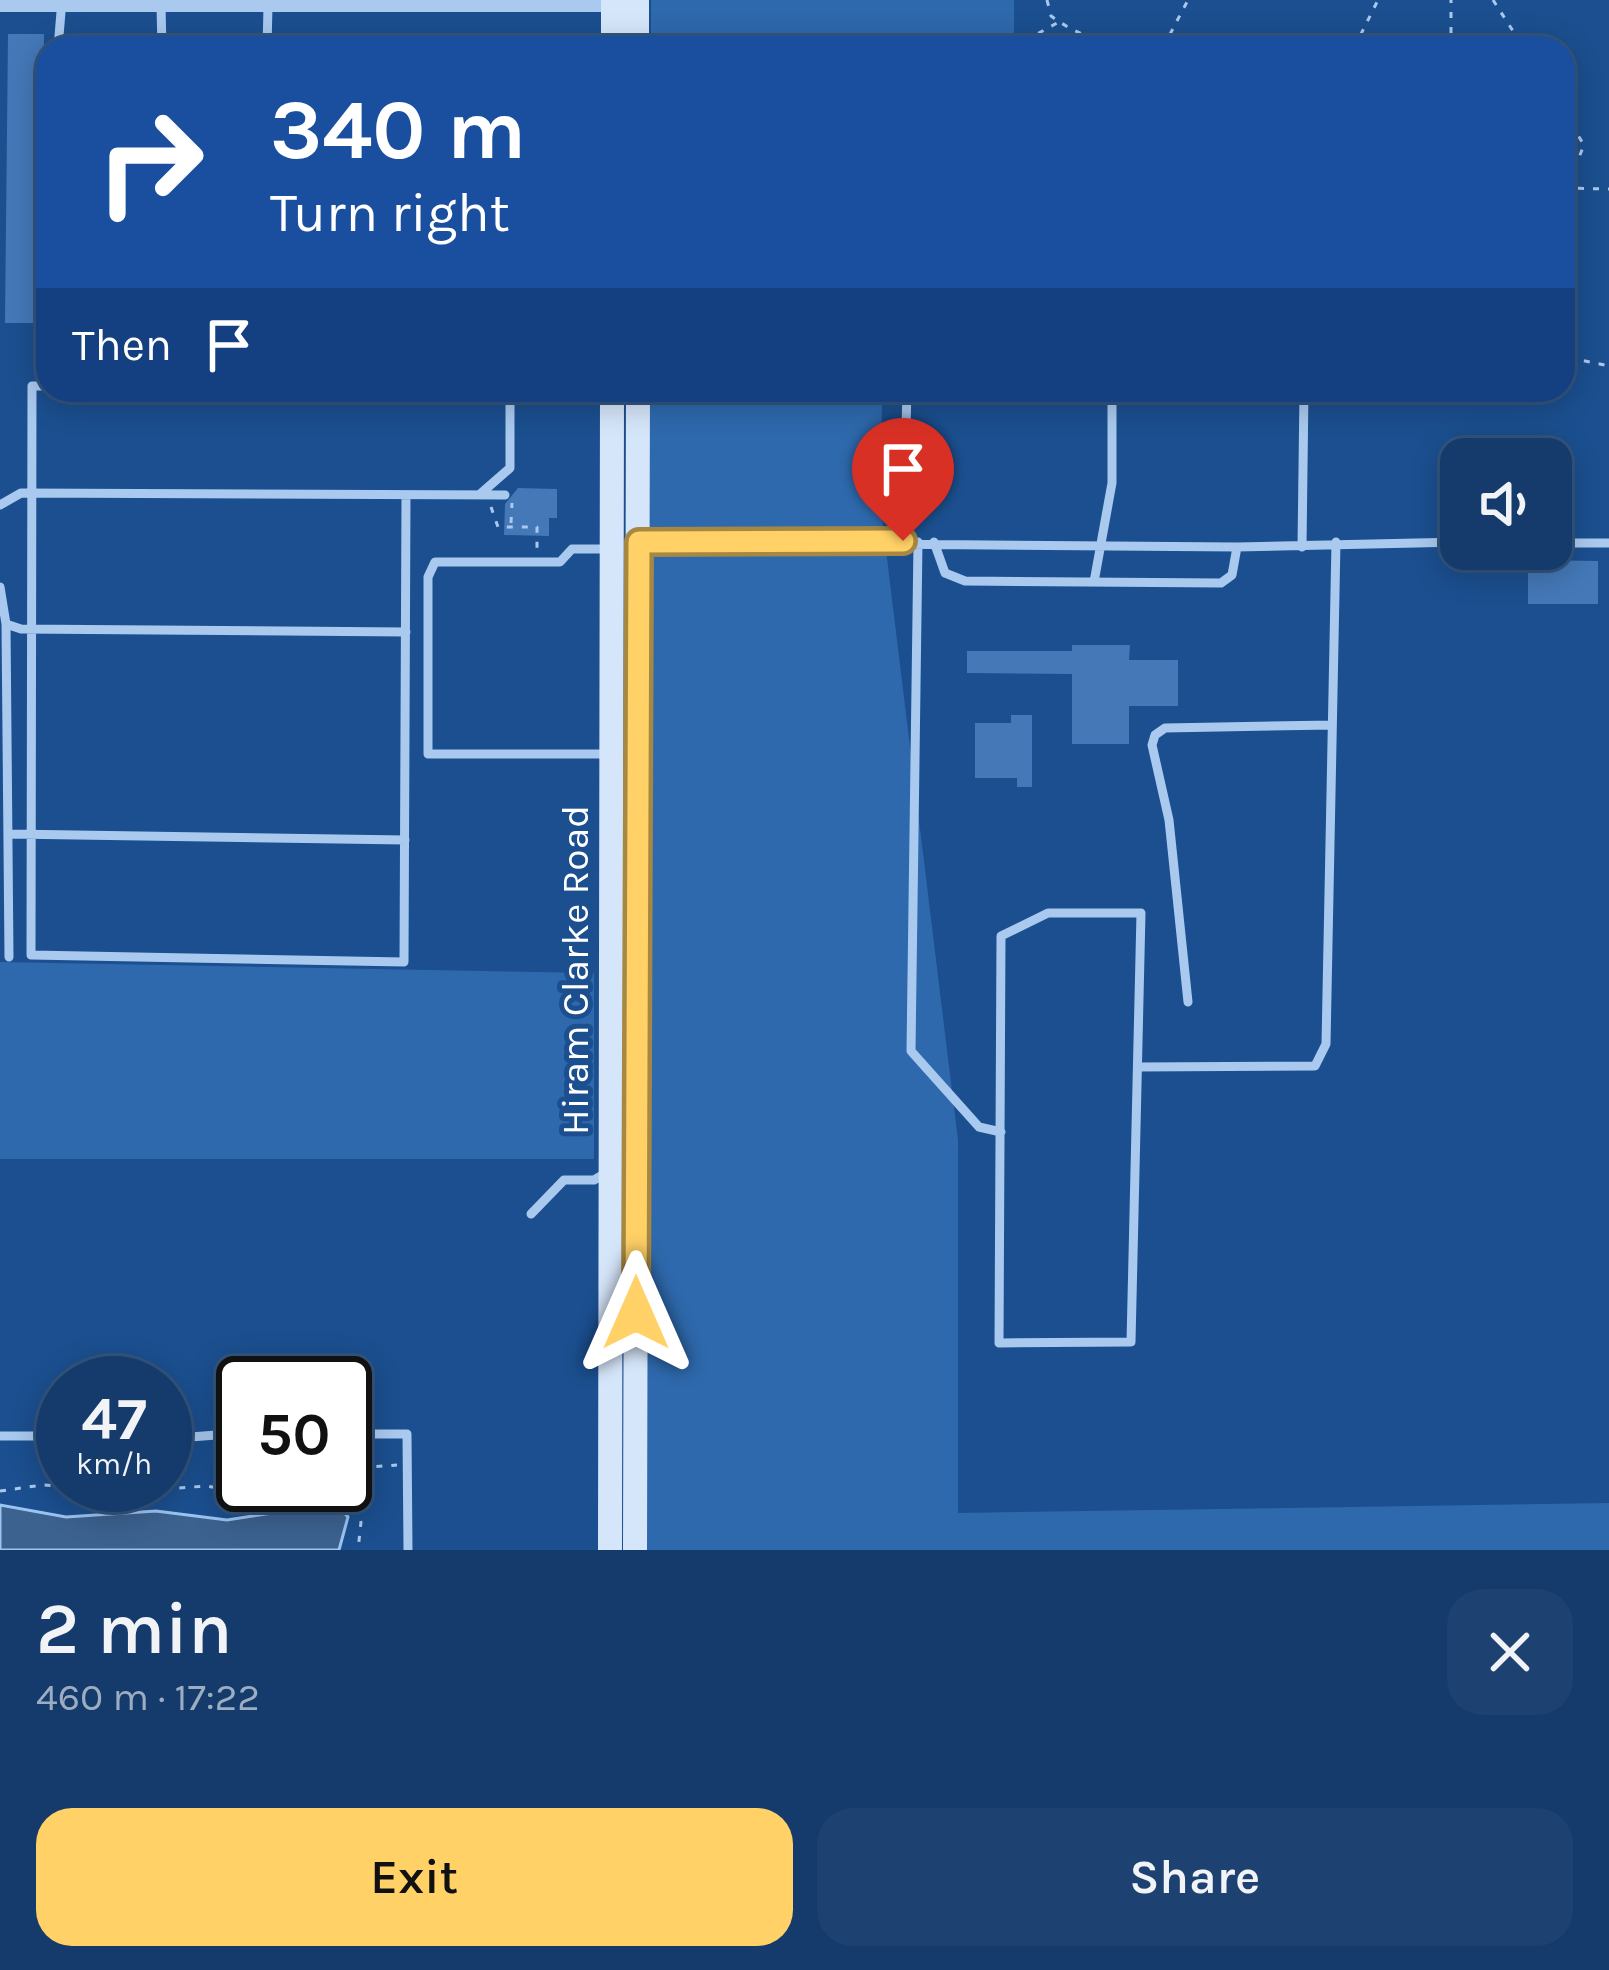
<!DOCTYPE html>
<html lang="en">
<head>
<meta charset="utf-8">
<style>
  :root { --surface:#143b6b; --page:#1d4271; --text:#f1f3f6; --muted:#9dadc1; --line:#33557e; --accent:#ffd166 }
  body { margin:0; font-family:Karla,sans-serif; background:var(--page); color:var(--text); height:100vh; display:flex; flex-direction:column; font-size:45px; white-space:nowrap }
  * { box-sizing:border-box; margin:0 }
  p { font-size:39px; color:var(--muted) }
  .icon { flex:none; width:66px; height:66px; fill:none; stroke:currentColor; stroke-width:2; stroke-linecap:round; stroke-linejoin:round }
  .map { position:relative; height:1550px; overflow:hidden }
  .sheet { display:flex; flex-direction:column; background:var(--surface); flex:1 }
  .sheet>* { flex:none }
  .hud { position:absolute; left:36px; top:36px; width:1539px; height:366px; border-radius:36px; box-shadow:0 6px 30px #0003,0 0 0 3px var(--line); background:#1a4fa0; color:#fff; overflow:hidden }
  .buttons { position:absolute; left:1440px; top:438px; display:grid; gap:24px }
  .buttons a { display:grid; place-items:center; width:132px; height:132px; border-radius:24px; background:var(--surface); box-shadow:0 6px 30px #0003,0 0 0 3px var(--line); font-size:60px }
  .speed { position:absolute; left:36px; top:1356px; display:flex; gap:24px; font-size:60px; font-weight:700; text-align:center }
  .speed>* { display:grid; place-content:center; width:156px; height:156px; border-radius:50%; background:var(--surface); box-shadow:0 6px 30px #0003,0 0 0 3px var(--line); line-height:1 }
  .speed small { font-size:30px; font-weight:400 }
  .speed .limit { border:6px solid #111; border-radius:18px; background:#fff; color:#111 }
  .pin { position:absolute; display:grid; place-items:center; width:102px; height:102px; color:#fff; margin:-123px -51px; border-radius:50% 50% 50% 0; rotate:-45deg; box-shadow:0 0 12px #0007 }
  .pin .icon { rotate:45deg }
  .me { position:absolute; width:132px; margin:-66px; rotate:0deg; stroke-linejoin:round; filter:drop-shadow(0 0 9px #0008) }
  .turn { display:flex; align-items:center; gap:42px; height:252px; padding:0 36px; font-size:54px }
  .turn .icon { width:156px; height:156px; stroke-width:2.5 }
  .turn b { display:block; font-size:84px; line-height:102px }
  .then { display:flex; align-items:center; height:114px; padding:0 36px; background:#0003; gap:24px; font-size:45px }
  .round { display:grid; place-items:center; flex:none; width:126px; height:126px; border-radius:36px; background:var(--page) }
  .summary { display:flex; align-items:center; justify-content:space-between; height:204px; padding:0 36px }
  h1 { font-size:72px; font-weight:600; line-height:90px }
  .action { display:flex; gap:24px; margin-top:auto; padding:24px 36px }
  .action a { flex:1; height:138px; border-radius:36px; background:var(--accent); color:#111; font-size:48px; font-weight:600; line-height:138px; text-align:center }
  .action a+a { background:var(--page); color:var(--text) }
  .map>svg:first-child { display:block }
  .green { fill:#2e69ad }
  .water { fill:#3c6290; stroke:#9cc4f0; stroke-width:3 }
  .building { fill:#4478b7 }
  .lines { fill:none; stroke-linecap:round; stroke-linejoin:round }
  .path { stroke:#a9c9ee; stroke-width:3; stroke-dasharray:6 9; stroke-linecap:butt }
  .service { stroke:#a9c9ee; stroke-width:9 }
  .minor { stroke:#a9c9ee; stroke-width:12 }
  .secondary { stroke:#d6e6fa; stroke-width:24 }
  .route-casing { stroke:#a68842; stroke-width:30 }
  .route { stroke:#ffd166; stroke-width:21 }
  .labels { text-anchor:middle; dominant-baseline:central; stroke-width:10; stroke-linejoin:round; paint-order:stroke }
  .street-label { font-size:39px; fill:#fff; stroke:#1b4f8f }
</style>
</head>
<body>
<div class="map">
<svg width="1609" height="1550" viewBox="0 0 1609 1550">
  <rect width="100%" height="100%" fill="#1b4f8f"/>
  <path class="green" d="M651,0H1014V48H651Z
    M650,390H882L881,509L958,1140V1513L1609,1503V1550H646Z
    M0,962L594,973V1159H0Z"/>
  <path class="water" d="M320,1503L338,1506L348,1517L339,1550H0V1505L66,1517L156,1511L227,1520L272,1513L290,1504Z"/>
  <path class="building" d="M8,34H44L42,323H5Z
    M518,488L557,489V518H549V536L504,535L505,504Z
    M1528,560L1598,561V604H1528Z
    M1072,645H1130L1129,660H1178V706H1129V744H1072V674L967,673V651H1072Z
    M1011,715H1032V787H1017V778H975V723H1011Z"/>
  <g class="lines">
    <path class="path" d="M1047,0L1051,16C1088,43 1124,50 1168,38
      M1493,0L1524,48
      M1012,48L1057,23
      M1172,48L1168,38L1188,0
      M1354,48L1378,0
      M1451,48V0
      M1563,111L1584,145L1567,187L1575,253L1571,358L1609,366
      M1563,188L1609,189
      M491,507L498,527H537V548
      M511,523L512,503
      M353,1483L369,1467L397,1465
      M345,1484H352L361,1522L358,1550
      M0,1491L43,1485L139,1491L206,1486L252,1494L315,1485"/>
    <path class="service" d="M161,6L162,48
      M58,48L62,0
      M267,48L268,6
      M48,386H32L31,955L404,962L406,495
      M479,495L510,468V390
      M0,505L21,493L505,495
      M903,541L907,390
      M639,542L1237,547L1461,542
      M918,542L911,1051L979,1127L1001,1132
      M934,542L945,573L965,581L1221,583L1232,575L1237,547
      M1551,543H1609
      M1302,547L1304,390
      M1094,582L1112,483V390
      M0,587L6,624L9,957
      M6,624L21,629L406,632
      M607,754H428V577L435,562H560L572,549H610
      M10,834L405,840
      M1048,913H1141L1131,1342L999,1343L1001,936Z
      M1188,1002L1169,820L1152,745L1155,735L1165,728L1332,725
      M1138,1067L1315,1066L1326,1044L1336,542
      M531,1214L564,1180H594L606,1173
      M345,1434H407L408,1550
      M0,1436H63
      M165,1439L229,1434L243,1439"/>
    <path class="minor" d="M0,6H617"/>
    <path class="secondary" d="M613,48V0
      M637,48V0
      M610,1550L612,390
      M635,1550L638,390"/>
  </g>
  <g class="lines">
    <g class="route-casing">
      <path id="route" d="M636,1313L639,542L903,541"/>
    </g>
    <use href="#route" class="route"/>
  </g>
  <g class="labels">
    <g class="street-label">
      <text transform="translate(575 970) rotate(-90)">Hiram Clarke Road</text>
    </g>
  </g>
</svg>
<div class="buttons">
<a><svg class="icon" aria-label="sound" viewBox="0 0 24 24"><path d="M4 9h4l5-4v14l-5-4H4zM17 9q2 3 0 6"/></svg></a>
</div>
<div class="speed"><div>47<small>km/h</small></div><div class="limit">50</div></div>
<div class="pin" style="left:903px;top:541px;background:#d93025"><svg class="icon" aria-label="arrive" viewBox="0 0 24 24"><path d="M6 21V4h12l-3 4 3 4H6"/></svg></div>
<svg class="me" style="left:636px;top:1313px" viewBox="-20 -20 40 40"><path d="M0-17L14 15 0 8-14 15z" fill="#ffd166" stroke="#fff" stroke-width="4"/></svg>
<div class="hud">
<div class="turn"><svg class="icon" aria-label="right" viewBox="0 0 24 24"><path d="M7 20v-9h11M14 6l5 5-5 5"/></svg><div><b>340 m</b>Turn right</div></div>
<div class="then">Then<svg class="icon" aria-label="arrive" viewBox="0 0 24 24"><path d="M6 21V4h12l-3 4 3 4H6"/></svg></div>
</div>
</div>
<section class="sheet">
<div class="summary"><div><h1>2 min</h1><p>460 m · 17:22</p></div><a class="round"><svg class="icon" aria-label="close" viewBox="0 0 24 24"><path d="M6 6l12 12M18 6L6 18"/></svg></a></div>
<div class="action"><a>Exit</a><a>Share</a></div>
</section>
</body>
</html>
